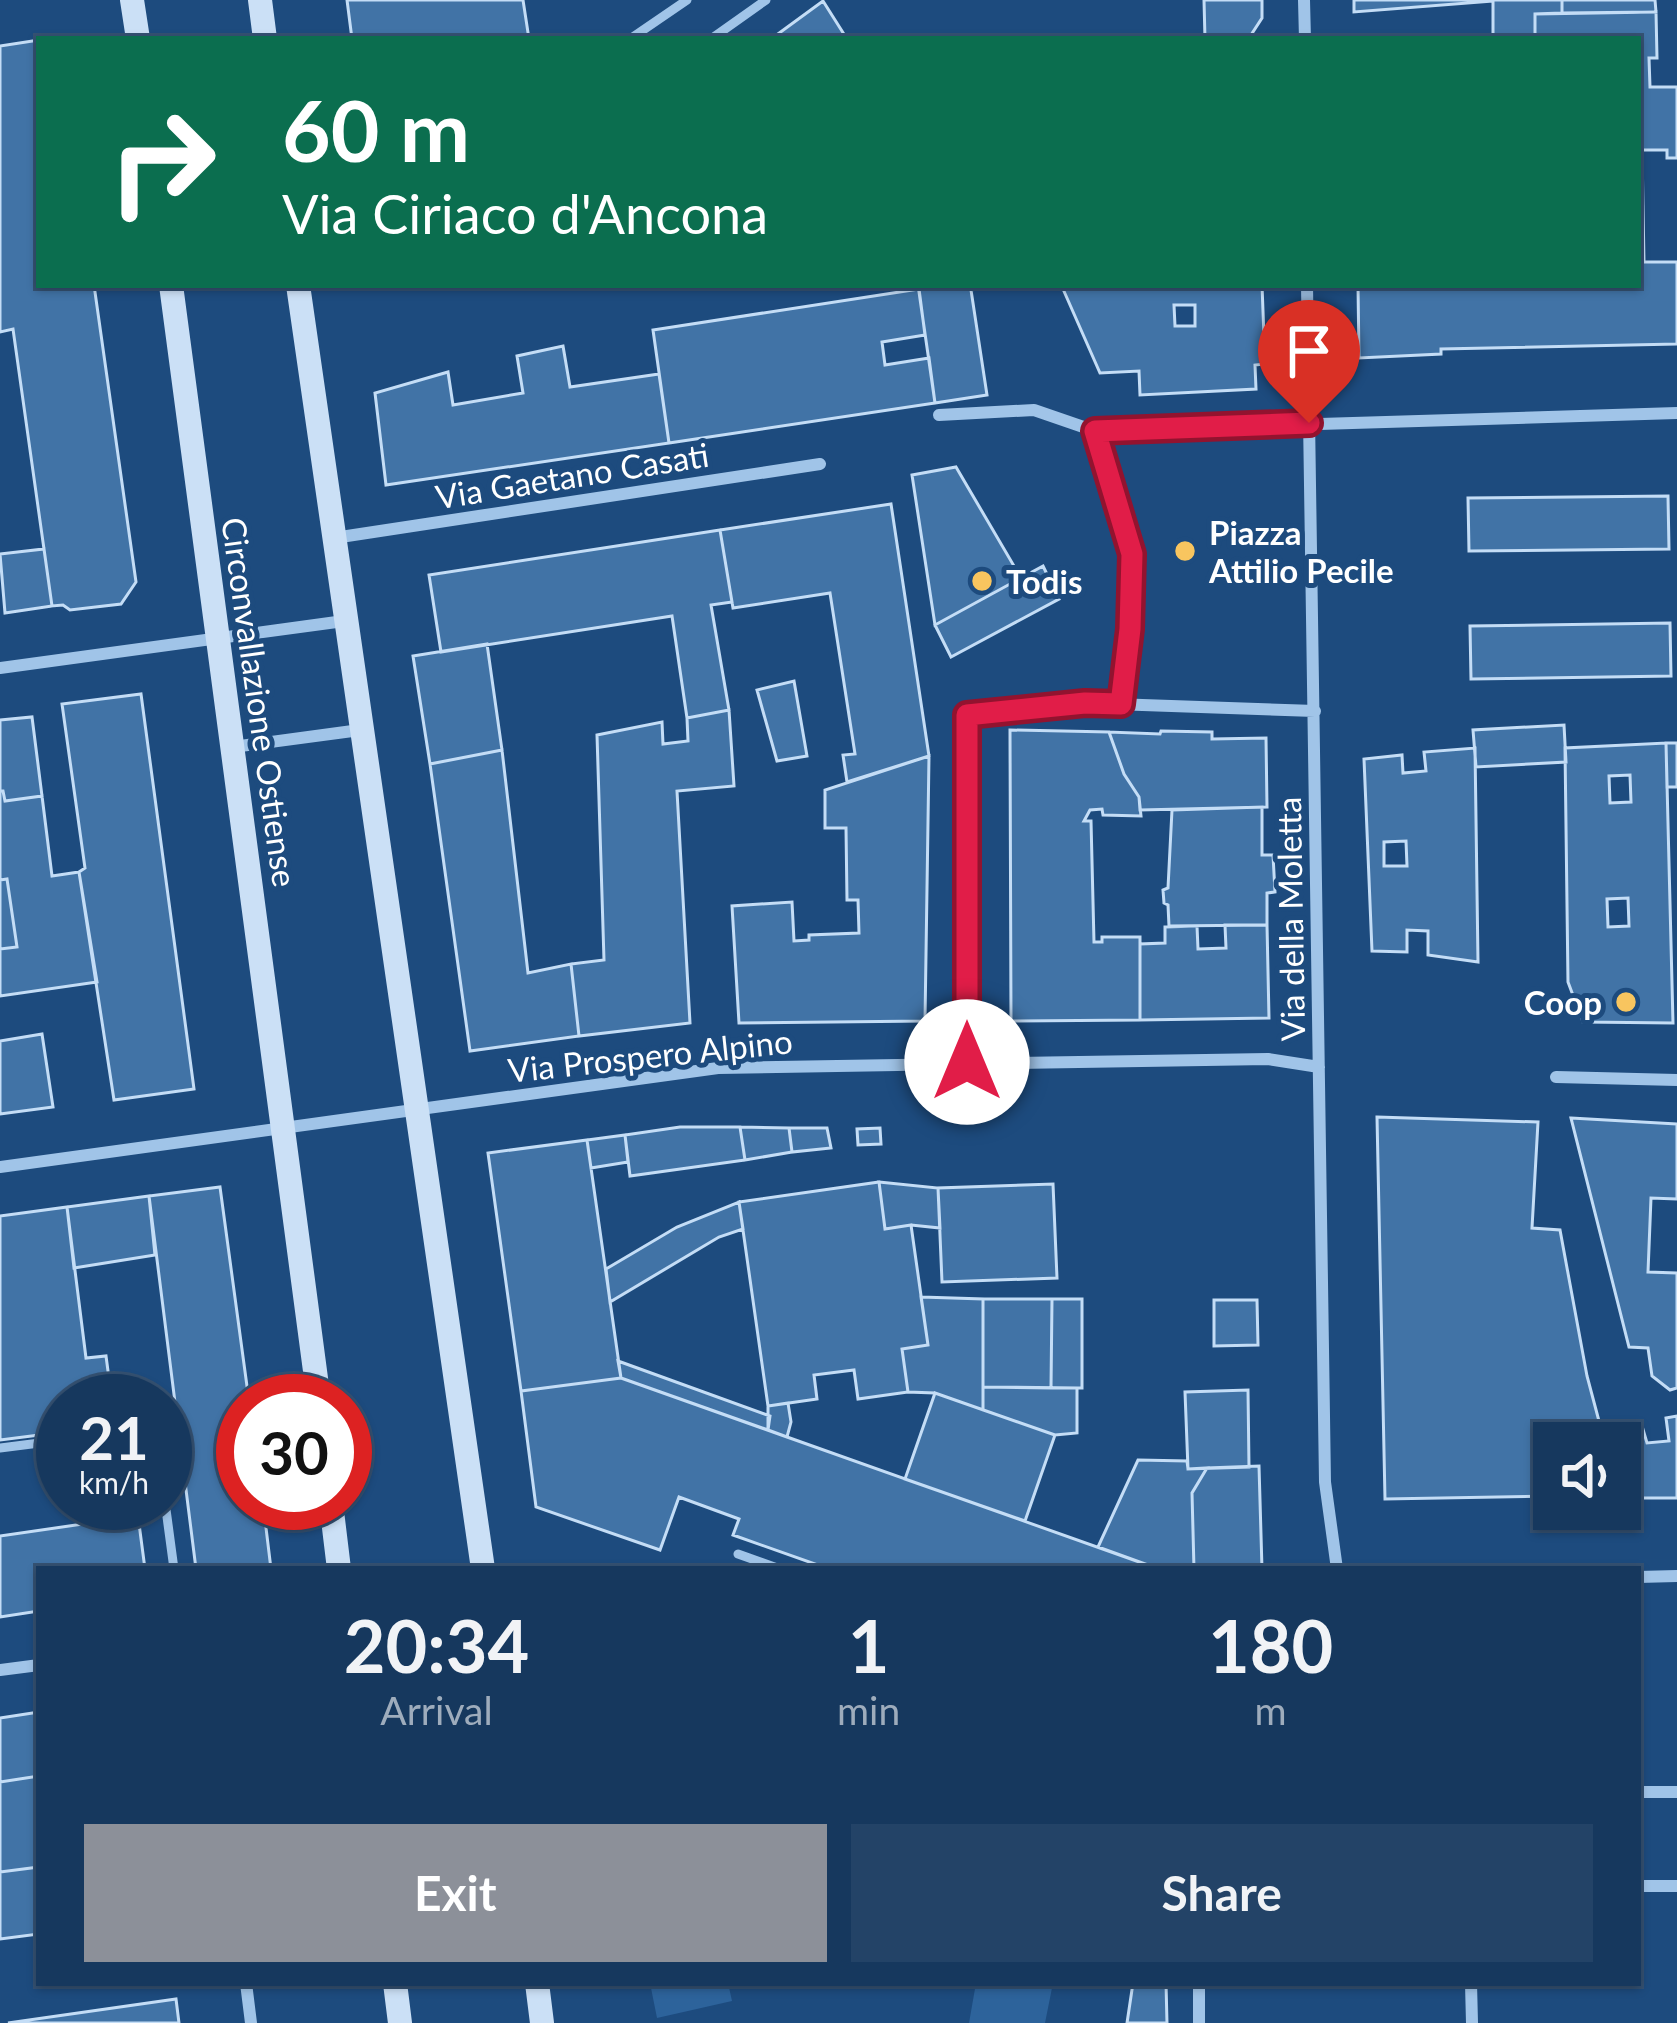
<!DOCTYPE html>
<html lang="en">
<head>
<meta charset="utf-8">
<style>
  :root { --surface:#16385e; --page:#234367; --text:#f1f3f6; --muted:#9eacbc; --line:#355273; --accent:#8c9099 }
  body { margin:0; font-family:Lato,sans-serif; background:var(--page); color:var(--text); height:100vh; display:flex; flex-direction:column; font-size:45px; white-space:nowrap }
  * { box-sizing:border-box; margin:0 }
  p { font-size:39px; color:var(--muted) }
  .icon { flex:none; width:66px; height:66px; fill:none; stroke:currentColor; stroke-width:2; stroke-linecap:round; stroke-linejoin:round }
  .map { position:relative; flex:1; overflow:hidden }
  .side { position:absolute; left:36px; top:1566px; width:1605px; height:420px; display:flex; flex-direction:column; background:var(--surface); border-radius:0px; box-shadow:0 3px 9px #0004,0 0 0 3px var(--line) }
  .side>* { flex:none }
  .banner { position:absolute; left:36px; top:36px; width:1605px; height:252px; border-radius:0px; box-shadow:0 3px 9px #0004,0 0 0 3px var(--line); background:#0b6e4f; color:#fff; overflow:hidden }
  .tools { position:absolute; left:1533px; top:1422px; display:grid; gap:24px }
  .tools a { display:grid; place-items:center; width:108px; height:108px; border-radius:0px; background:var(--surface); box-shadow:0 3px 9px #0004,0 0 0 3px var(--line); font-size:60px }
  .speed { position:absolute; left:36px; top:1374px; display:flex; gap:24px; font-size:60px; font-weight:700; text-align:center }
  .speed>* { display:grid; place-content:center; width:156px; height:156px; border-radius:50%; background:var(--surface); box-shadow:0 3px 9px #0004,0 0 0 3px var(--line); line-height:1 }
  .speed small { font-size:30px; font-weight:400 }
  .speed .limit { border:18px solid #d22; background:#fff; color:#111 }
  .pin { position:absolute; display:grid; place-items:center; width:102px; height:102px; color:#fff; margin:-123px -51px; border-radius:50% 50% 50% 0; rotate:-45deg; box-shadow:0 0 12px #0007 }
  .pin .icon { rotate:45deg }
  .me { position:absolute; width:132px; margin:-66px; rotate:0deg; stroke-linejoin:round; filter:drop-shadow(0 0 9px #0008) }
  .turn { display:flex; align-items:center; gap:42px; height:252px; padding:0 48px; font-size:54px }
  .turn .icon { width:156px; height:156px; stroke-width:2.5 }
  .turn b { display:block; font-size:84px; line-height:102px }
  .eta { display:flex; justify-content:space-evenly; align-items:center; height:204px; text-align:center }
  .eta b { font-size:72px; font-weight:700; line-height:84px }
  .button { display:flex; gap:24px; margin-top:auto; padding:24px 48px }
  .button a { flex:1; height:138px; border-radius:0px; background:var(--accent); color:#fff; font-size:48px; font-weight:700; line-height:138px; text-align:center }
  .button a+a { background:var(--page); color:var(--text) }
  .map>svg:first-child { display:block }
  .green { fill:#2d639b }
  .building { fill:#4173a6; stroke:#c4ddf6; stroke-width:3; fill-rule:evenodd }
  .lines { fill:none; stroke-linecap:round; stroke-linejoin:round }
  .service { stroke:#a0c4e8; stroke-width:9 }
  .minor { stroke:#a0c4e8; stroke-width:12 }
  .secondary { stroke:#cbe0f6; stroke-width:24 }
  .route-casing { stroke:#92132f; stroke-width:30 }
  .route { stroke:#e11d48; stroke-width:21 }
  .poi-dot { fill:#f8c55f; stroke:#1d4b7e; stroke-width:4.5 }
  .labels { text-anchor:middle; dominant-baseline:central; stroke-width:10; stroke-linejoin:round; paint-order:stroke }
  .street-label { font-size:33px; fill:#fff; stroke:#1d4b7e }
  .poi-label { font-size:33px; font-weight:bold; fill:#fff; stroke:#1d4b7e; text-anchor:start }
</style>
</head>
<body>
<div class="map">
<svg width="1677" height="2023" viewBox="0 0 1677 2023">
  <rect width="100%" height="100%" fill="#1d4b7e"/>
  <path class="green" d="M650,1983H728L732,2001L657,2018Z
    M976,1983H1053L1045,2023H969Z"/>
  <path class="building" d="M347,0H523L529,39H352Z
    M1204,0H1262V18L1249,38L1205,39Z
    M1354,0H1562V13L1535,14V39H1493V1L1354,12Z
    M1562,0H1655L1656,12L1562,13Z
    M823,1L847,39H771Z
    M1656,12L1657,58H1649L1650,87H1677V158H1667V150H1642L1643,206H1638V39H1535V14Z
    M39,40V285H94L136,582L121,604L70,610L63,605L52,606L13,329L0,332V46Z
    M1638,206H1643L1644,262H1677V344L1441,349V354L1359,358L1358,285H1638Z
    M918,285H996L971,290L987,395L935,403Z
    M1138,285H1262L1265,364L1255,365L1256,389L1140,395L1139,371L1100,373L1063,289ZM1174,305H1195V326H1175Z
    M919,289L925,335L882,342L885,365L929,358L935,403L669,443L653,330Z
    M563,346L570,387L659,374L669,443L386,485L375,393L448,372L453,405L523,393L517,356Z
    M956,467L1021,578L935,625L912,475Z
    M1668,496L1669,549L1469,551L1468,498Z
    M891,504L929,756L847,782L843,755L855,754L830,593L733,608L720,530Z
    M720,530L732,602L711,605L729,710L687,718L672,616L441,652L429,575Z
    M44,549L52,606L5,613L0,554Z
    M1043,566L1059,599L951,657L935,625Z
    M1670,623L1671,676L1471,679L1470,626Z
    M487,644L502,750L430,764L413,656Z
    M794,681L807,756L777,761L757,690Z
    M141,694L194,1089L114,1100L79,872L85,868L62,704Z
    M729,710L734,786L677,791L690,1023L579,1036L571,964L604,960L597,735L662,722L663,744L688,741L687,718Z
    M32,717L42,796L5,801L3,791H0V720Z
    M1564,725L1566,762L1476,767L1473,730Z
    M1010,730L1109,732L1124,774L1139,797L1141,816L1103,815L1102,809L1090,810L1084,821H1091L1094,942H1102V937H1140V1020L1011,1021Z
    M1161,731L1212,732V739L1266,738L1267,807L1140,810L1139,797L1124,774L1109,732L1160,734Z
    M1666,743L1673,1023L1583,1022L1568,982L1565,748ZM1630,775L1631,802L1610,803L1609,776ZM1628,898L1629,926L1608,927L1607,899Z
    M1666,743H1677V787H1667Z
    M1475,748L1478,962L1428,955V931L1407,930V952L1372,951L1364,759L1402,755L1403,773L1426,771L1424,752ZM1406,841L1407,866H1384V842Z
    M502,750L528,973L571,964L579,1036L470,1051L430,764Z
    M929,756L925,1021L739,1023L732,906L792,902L794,941L809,940V935L859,933L858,900H847L846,828H825V790Z
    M0,791H3L5,801L42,796L52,876L79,872L97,982L0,996V949L17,947L7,879L0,880Z
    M1262,807V855H1273L1275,892L1267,893V925L1169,926L1168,905L1164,903L1163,890L1168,888L1172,810Z
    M7,879L17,947L0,949V880Z
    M1225,925H1267L1269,1018L1140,1020V944L1165,943V927L1197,926L1198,949L1226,948Z
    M42,1034L53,1107L0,1114V1041Z
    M1377,1117L1538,1122L1532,1228L1560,1230L1587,1376L1599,1421L1600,1443H1554V1496L1385,1499Z
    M1571,1118L1677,1124V1199L1651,1198L1648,1272L1677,1273V1388L1670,1390L1652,1376L1648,1348L1629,1347Z
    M680,1127H740L745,1160L630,1176L625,1135Z
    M740,1127L789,1128L792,1152L745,1160Z
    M789,1128H827L831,1148L792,1152Z
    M880,1128L881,1144L858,1145L857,1129Z
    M625,1135L628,1162L591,1168L587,1140Z
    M587,1140L621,1378L521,1391L488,1153Z
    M879,1182L885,1229L911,1225L928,1345L902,1349L908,1392L858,1399L854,1370L814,1375L817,1399L768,1406L739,1202Z
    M879,1182L938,1188L940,1228L911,1225L885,1229Z
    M1053,1184L1057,1278L942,1282L938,1188Z
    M220,1187L249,1401H243V1503H263L271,1569H196L149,1196Z
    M149,1196L155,1255L74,1268L67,1207Z
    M739,1202L743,1229L719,1237L610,1302L606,1269L677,1227Z
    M67,1207L86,1358L106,1356L112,1401H63V1426L47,1434L0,1440V1216Z
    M921,1297L983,1299V1410L935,1393L908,1392L902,1349L928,1345Z
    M983,1299H1052L1051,1388L983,1387Z
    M1052,1299H1082V1388H1051Z
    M1214,1300H1257L1258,1345L1214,1346Z
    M618,1361L770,1416L768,1430L621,1378Z
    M621,1378L787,1437L1159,1569H829L733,1535L739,1519L679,1497L660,1550L536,1507L521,1391Z
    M983,1387L1077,1388V1433L1055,1435L983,1410Z
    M1248,1390L1249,1467L1188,1469L1185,1392Z
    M935,1393L1055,1435L1025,1521L905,1479Z
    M788,1403L791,1422L787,1437L768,1430V1406Z
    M1677,1416V1498H1627L1628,1428L1642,1426L1647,1443L1669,1441L1666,1418Z
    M1138,1460L1187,1461L1188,1469L1207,1468L1192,1493L1194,1569H1159L1098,1547Z
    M1259,1466L1262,1569H1194L1192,1493L1207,1468Z
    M138,1516L145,1569H39V1611L0,1617V1536Z
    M39,1712V1776L0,1782V1718Z
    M39,1776V1867L0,1872V1782Z
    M39,1867V1934L0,1939V1872Z
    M1133,1983H1166L1167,2023H1127Z
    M176,1999L179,2023H8Z"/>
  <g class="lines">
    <path class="service" d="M630,39L687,0
      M711,39L766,0
      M0,1448L63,1440
      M165,1502L174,1569
      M738,1554L780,1569"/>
    <path class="minor" d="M1304,0L1305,39
      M1307,285L1325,1482L1337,1569
      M939,415L1034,410L1095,431L1677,413
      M1095,431L1132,554L1130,629L1121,705
      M334,538L820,464
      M0,668L344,621
      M233,747L360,730
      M967,1062V715L1085,703L1315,711
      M1556,1077L1677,1080
      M0,1167L718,1068L1268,1059L1319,1067
      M1439,1569H1459
      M1638,1577L1677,1576
      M0,1670L39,1665
      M1638,1792H1677
      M1638,1886H1677
      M246,1983L251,2023
      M1471,1983L1472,2023
      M1199,2023V1983"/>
    <path class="secondary" d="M132,0L138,39
      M260,0L265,39
      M171,285L319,1401
      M298,285L483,1569
      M331,1503L339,1569
      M395,1983L400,2023
      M537,1983L542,2023"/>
  </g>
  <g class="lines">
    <g class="route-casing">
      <path id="route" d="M967,1062V715L1085,703L1121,704L1130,629L1132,554L1095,431L1309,423"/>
    </g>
    <use href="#route" class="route"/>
  </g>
  <g class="poi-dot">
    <circle cx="1185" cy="551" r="12"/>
    <circle cx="982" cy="581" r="12"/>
    <circle cx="1626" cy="1002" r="12"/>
  </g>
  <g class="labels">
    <g class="street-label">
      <text transform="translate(572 475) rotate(-9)">Via Gaetano Casati</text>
      <text transform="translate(260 702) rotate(82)">Circonvallazione Ostiense</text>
      <text transform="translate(1290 919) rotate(-91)">Via della Moletta</text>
      <text transform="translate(650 1055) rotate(-6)">Via Prospero Alpino</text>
    </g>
    <g class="poi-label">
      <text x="1209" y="532">Piazza<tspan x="1209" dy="38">Attilio Pecile</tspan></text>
      <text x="1006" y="581">Todis</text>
      <text x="1602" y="1002" text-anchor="end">Coop</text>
    </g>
  </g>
</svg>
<div class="tools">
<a><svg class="icon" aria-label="sound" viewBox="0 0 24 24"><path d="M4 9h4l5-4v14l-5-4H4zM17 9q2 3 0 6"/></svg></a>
</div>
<div class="speed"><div>21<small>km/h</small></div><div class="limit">30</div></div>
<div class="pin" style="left:1309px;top:423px;background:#d93025"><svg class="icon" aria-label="arrive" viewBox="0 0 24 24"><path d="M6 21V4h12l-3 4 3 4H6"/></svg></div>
<svg class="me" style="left:967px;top:1062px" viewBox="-20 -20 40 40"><circle r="19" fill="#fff"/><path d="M0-13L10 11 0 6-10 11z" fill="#e11d48"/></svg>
<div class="banner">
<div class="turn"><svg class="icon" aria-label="right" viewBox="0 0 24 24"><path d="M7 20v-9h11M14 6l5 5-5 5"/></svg><div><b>60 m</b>Via Ciriaco d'Ancona</div></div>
</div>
<section class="side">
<div class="eta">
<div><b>20:34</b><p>Arrival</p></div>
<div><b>1</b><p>min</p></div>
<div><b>180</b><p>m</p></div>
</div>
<div class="button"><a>Exit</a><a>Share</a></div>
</section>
</div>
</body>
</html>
